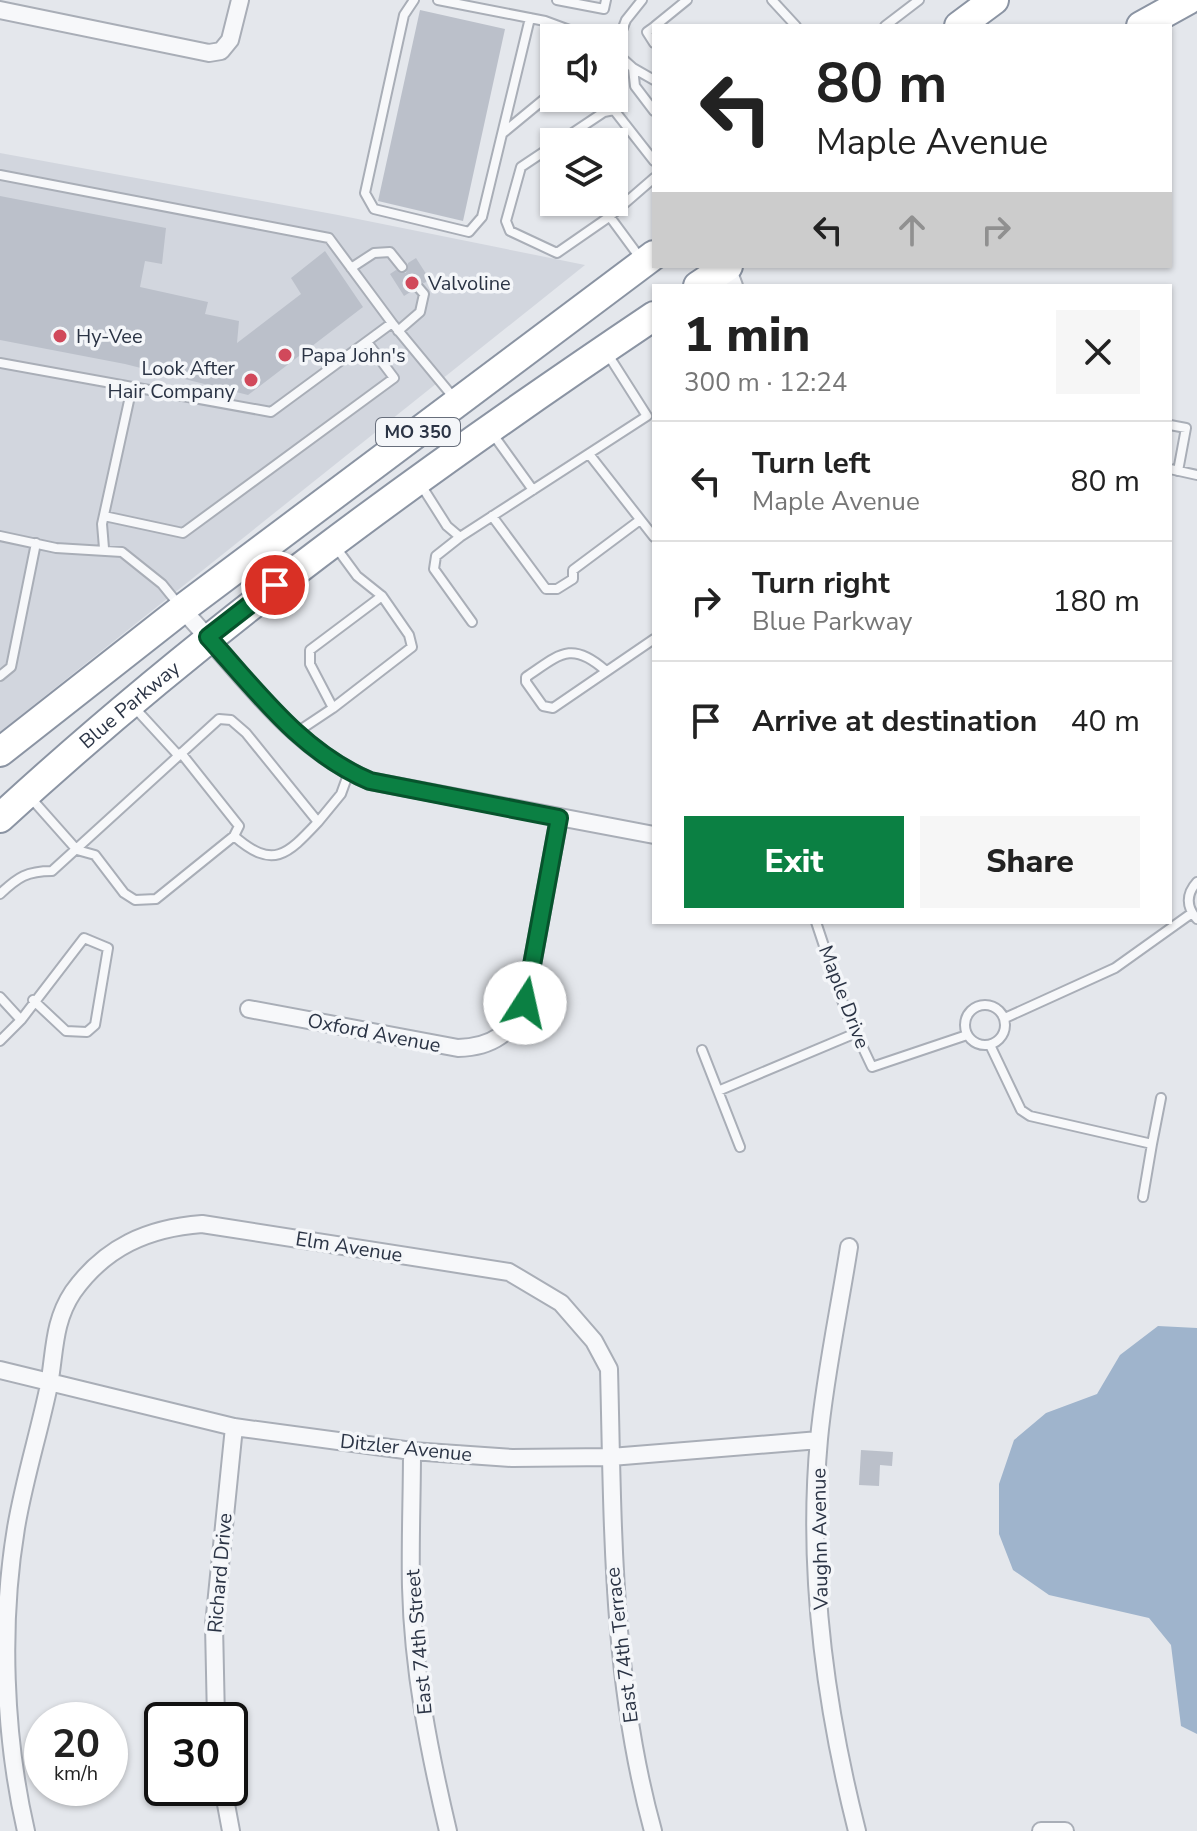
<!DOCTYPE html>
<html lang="en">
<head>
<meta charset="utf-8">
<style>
  :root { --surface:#fff; --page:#f6f6f6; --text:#222; --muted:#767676; --line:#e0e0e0; --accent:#0b8043 }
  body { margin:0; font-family:"Nunito Sans",sans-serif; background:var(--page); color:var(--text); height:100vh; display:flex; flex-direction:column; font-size:30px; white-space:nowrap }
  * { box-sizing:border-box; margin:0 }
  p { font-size:26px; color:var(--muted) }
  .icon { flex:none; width:44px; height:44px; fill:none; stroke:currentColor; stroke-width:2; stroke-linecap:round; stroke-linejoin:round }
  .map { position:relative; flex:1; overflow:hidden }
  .details { position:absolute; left:652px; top:284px; width:520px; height:640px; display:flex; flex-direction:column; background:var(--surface); border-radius:0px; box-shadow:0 2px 6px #0004 }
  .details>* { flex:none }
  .guide { position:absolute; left:652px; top:24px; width:520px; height:244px; border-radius:0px; box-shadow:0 2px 6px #0004; background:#fff; color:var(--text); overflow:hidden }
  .buttons { position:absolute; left:540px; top:24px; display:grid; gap:16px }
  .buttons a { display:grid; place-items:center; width:88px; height:88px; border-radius:0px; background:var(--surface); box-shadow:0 2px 6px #0004; font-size:40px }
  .speed { position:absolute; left:24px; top:1702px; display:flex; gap:16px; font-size:40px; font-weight:700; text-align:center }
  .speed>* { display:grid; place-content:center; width:104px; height:104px; border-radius:50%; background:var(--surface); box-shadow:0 2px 6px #0004; line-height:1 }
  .speed small { font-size:20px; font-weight:400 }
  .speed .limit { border:4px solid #111; border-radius:12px; background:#fff; color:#111 }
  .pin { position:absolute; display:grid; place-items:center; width:68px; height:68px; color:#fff; margin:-34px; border:4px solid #fff; border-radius:50%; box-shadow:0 2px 8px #0007 }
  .me { position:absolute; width:88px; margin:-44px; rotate:10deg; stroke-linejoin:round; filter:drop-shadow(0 0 6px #0008) }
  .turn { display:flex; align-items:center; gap:28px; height:168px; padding:0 32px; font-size:36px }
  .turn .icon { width:104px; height:104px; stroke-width:2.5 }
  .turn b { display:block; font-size:56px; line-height:68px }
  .lanes { display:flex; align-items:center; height:76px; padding:0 32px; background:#0003; justify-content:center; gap:40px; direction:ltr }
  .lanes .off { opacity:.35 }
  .round { display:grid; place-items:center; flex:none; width:84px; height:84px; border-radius:0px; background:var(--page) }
  .headline { display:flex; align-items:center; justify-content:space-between; height:136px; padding:0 32px }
  h1 { font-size:48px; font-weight:800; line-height:60px }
  .button { display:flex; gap:16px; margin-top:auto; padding:16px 32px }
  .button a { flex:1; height:92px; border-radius:0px; background:var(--accent); color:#fff; font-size:32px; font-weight:800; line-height:92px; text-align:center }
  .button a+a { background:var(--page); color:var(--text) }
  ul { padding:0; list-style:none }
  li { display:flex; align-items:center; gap:24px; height:120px; padding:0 32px; border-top:2px solid var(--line) }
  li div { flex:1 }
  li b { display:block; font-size:30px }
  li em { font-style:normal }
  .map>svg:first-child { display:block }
  .built { fill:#d2d6de }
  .water { fill:#9fb4cc }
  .building { fill:#bbc0ca }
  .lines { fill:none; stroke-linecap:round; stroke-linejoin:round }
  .service-casing { stroke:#a9aeb7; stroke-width:12 }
  .minor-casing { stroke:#a9aeb7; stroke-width:20 }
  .trunk-casing { stroke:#8b94a3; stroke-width:32 }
  .service { stroke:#f7f8fa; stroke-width:8 }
  .minor { stroke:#f7f8fa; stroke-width:16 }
  .trunk { stroke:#fff; stroke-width:28 }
  .route-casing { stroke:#07532c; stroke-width:20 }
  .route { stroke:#0b8043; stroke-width:14 }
  .poi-dot { fill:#d1495b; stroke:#f4f6f9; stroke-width:3 }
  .labels { text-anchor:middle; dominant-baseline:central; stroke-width:7; stroke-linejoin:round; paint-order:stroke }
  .shield { fill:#f4f6f9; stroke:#676e7b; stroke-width:2 }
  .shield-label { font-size:18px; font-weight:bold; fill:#2b3445 }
  .poi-label { font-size:20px; fill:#2b3445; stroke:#f4f6f9; text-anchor:start }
  .street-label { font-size:20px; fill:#2b3445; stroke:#f4f6f9 }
</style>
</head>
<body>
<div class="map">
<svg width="1197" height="1831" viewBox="0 0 1197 1831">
  <rect width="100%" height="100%" fill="#e4e7ec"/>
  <path class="built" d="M0,153L338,215L585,265L0,732Z"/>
  <path class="water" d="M1158,1326L1197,1328V1734L1181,1726L1171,1645L1149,1618L1049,1595L1013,1570L999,1534V1484L1014,1440L1046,1413L1097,1394L1120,1355Z"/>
  <path class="building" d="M420,10L505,29L463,221L378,201Z
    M0,196L166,228L162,264L145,261L140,287L208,302L205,314L239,321L237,343L301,294L291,278L325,251L363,307L248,395L125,364L0,340Z
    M416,258L430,280L424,283L414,281L412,291L404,296L390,274L396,270L406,273L408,263Z
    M861,1450L893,1452L892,1466L880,1465L879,1486L859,1485Z"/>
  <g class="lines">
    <g class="service-casing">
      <path id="service" d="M414,0L404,15L365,193L374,209L469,232L482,217L530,18
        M438,0L545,21L591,38
        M557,0L604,9L606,0
        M772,0L796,26
        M655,26L687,0
        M885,26L919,0
        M654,27L647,32L654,43
        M614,51L626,20L642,0
        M614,51L633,68
        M654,80L633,68L635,86L654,111
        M503,133L554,91
        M559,142L604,112L614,110L654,161
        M554,145L521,167L506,221L510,231L557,253L609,217L654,178
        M0,175L329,238L392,323
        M599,202L641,259
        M351,268L374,253L390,252L402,267
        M398,331L420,312L424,294L418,287
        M0,363L271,412L392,323L454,398
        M1170,425L1186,428L1178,471
        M492,433L533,490
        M589,454L654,537
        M1170,469L1197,475
        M421,485L447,526L460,537L647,416L607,353
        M104,516L183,533L394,378L367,342
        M492,516L546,589H557L573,579V570L640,520
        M0,536L56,548L122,552L162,584L179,605
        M460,537L436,556L434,569L472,622
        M104,548L102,524L132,387
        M605,670C571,640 559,655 526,677V682L543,706L553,708L654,639
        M0,676L11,667L36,543
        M133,706L178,755
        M333,708L412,647L409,635L382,596
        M297,732L333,708L310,664V650L382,596L357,576L335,546
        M181,753L239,826L234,836
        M30,797L77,850L95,855L124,893L135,900L156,899L234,836C273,870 287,855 318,822
        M1197,882C1186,894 1186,907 1197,919
        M0,894C18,877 27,871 52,871L219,719L231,720L246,733L318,822L341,794L349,772
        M816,922L846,1012L872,1067L967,1035
        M0,997L21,1020L0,1041
        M965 1025a20 20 0 1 1 40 0a20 20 0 1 1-40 0Z
        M1005,1018L1115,968L1192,913
        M21,1020L84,938L108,948L95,1025L87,1032L66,1031L33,1000
        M990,1045L1021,1110L1030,1116L1152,1144L1143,1197
        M702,1050L740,1147
        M718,1091L856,1033
        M1152,1144L1161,1098"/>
    </g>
    <g class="minor-casing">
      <path id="minor" d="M0,10L209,53L221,51L230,40L240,0
        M727,267L734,286
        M182,609C239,670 291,748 370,781L654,835
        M249,1009L458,1048C493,1047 511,1033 525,1003L559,818
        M849,1247C839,1311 825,1375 819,1439C807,1569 825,1705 857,1831
        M0,1370L234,1427L412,1451L512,1458L611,1457L819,1440
        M412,1451C412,1496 410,1542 411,1587C413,1670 429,1751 448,1831
        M216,1720L214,1625L234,1427
        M223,1788L231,1831
        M26,1831C4,1736 0,1624 16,1528C24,1480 39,1433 49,1385C55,1352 53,1322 73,1292C105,1247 148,1228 202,1224L509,1272L561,1303L594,1341L609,1369C613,1524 611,1679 653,1831
        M1041,1831H1065"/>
    </g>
    <g class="trunk-casing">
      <g id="trunk">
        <path d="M959,26L994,0"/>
        <path d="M1141,26L1188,0"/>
        <path d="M698,286L728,266"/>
        <path d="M0,752L182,609L654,255"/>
        <path id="s1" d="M0,818C203,631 425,470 654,316"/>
      </g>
    </g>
    <use href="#service" class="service"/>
    <use href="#minor" class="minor"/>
    <use href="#trunk" class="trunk"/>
  </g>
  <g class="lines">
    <g class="route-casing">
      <path id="route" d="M275,585L208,637C257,691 301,752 370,781L559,818L525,1003"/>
    </g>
    <use href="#route" class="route"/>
  </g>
  <g class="poi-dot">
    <circle cx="412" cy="283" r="8"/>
    <circle cx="60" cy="336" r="8"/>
    <circle cx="285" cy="355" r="8"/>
    <circle cx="251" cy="380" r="8"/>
  </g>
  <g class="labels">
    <rect class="shield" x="376" y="418" width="84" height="28" rx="6"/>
    <g class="shield-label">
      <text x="418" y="432">MO 350</text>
    </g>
    <g class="poi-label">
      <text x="428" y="283">Valvoline</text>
      <text x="76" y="336">Hy-Vee</text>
      <text x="301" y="355">Papa John's</text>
      <text x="235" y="368" text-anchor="end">Look After<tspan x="235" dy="23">Hair Company</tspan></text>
    </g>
    <g class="street-label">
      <text stroke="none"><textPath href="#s1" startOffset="172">Blue Parkway</textPath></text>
      <text transform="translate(844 997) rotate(69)">Maple Drive</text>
      <text transform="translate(374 1033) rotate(11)">Oxford Avenue</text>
      <text transform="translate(349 1247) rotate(9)">Elm Avenue</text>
      <text transform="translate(406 1448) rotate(6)">Ditzler Avenue</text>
      <text transform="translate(820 1539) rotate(-91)">Vaughn Avenue</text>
      <text transform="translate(220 1573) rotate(-85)">Richard Drive</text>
      <text transform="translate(419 1642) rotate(-95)">East 74th Street</text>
      <text transform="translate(622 1645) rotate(-97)">East 74th Terrace</text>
    </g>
  </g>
</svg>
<div class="buttons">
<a><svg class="icon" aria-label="sound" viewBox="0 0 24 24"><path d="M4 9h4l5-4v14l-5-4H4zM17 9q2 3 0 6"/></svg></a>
<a><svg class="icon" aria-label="layers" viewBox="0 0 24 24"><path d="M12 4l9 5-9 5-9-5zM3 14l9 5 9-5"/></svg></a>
</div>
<div class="speed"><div>20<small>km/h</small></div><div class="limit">30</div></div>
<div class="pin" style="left:275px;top:585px;background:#d93025"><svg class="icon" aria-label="arrive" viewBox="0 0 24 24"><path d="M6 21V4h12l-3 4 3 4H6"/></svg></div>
<svg class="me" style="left:525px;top:1003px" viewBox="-20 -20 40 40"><circle r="19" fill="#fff"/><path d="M0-13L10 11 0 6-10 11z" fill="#0b8043"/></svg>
<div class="guide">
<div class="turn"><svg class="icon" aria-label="left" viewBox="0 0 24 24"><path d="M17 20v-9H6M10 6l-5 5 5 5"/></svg><div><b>80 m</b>Maple Avenue</div></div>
<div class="lanes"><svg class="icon" aria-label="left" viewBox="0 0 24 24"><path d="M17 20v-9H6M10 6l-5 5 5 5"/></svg><svg class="icon off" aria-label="ahead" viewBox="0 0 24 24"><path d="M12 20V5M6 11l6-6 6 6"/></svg><svg class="icon off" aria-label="right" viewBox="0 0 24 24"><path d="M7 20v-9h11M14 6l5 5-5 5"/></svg></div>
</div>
<section class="details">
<div class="headline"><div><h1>1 min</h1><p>300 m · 12:24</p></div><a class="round"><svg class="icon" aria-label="close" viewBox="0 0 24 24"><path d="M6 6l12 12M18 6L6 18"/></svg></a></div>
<ul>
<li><svg class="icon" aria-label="left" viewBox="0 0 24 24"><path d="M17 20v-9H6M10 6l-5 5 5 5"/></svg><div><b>Turn left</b><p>Maple Avenue</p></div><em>80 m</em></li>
<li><svg class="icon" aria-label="right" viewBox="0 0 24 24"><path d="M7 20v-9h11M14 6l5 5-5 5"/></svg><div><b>Turn right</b><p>Blue Parkway</p></div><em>180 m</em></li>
<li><svg class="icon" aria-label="arrive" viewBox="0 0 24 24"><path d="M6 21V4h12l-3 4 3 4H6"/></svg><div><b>Arrive at destination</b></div><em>40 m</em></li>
</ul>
<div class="button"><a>Exit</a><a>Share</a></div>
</section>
</div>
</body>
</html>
